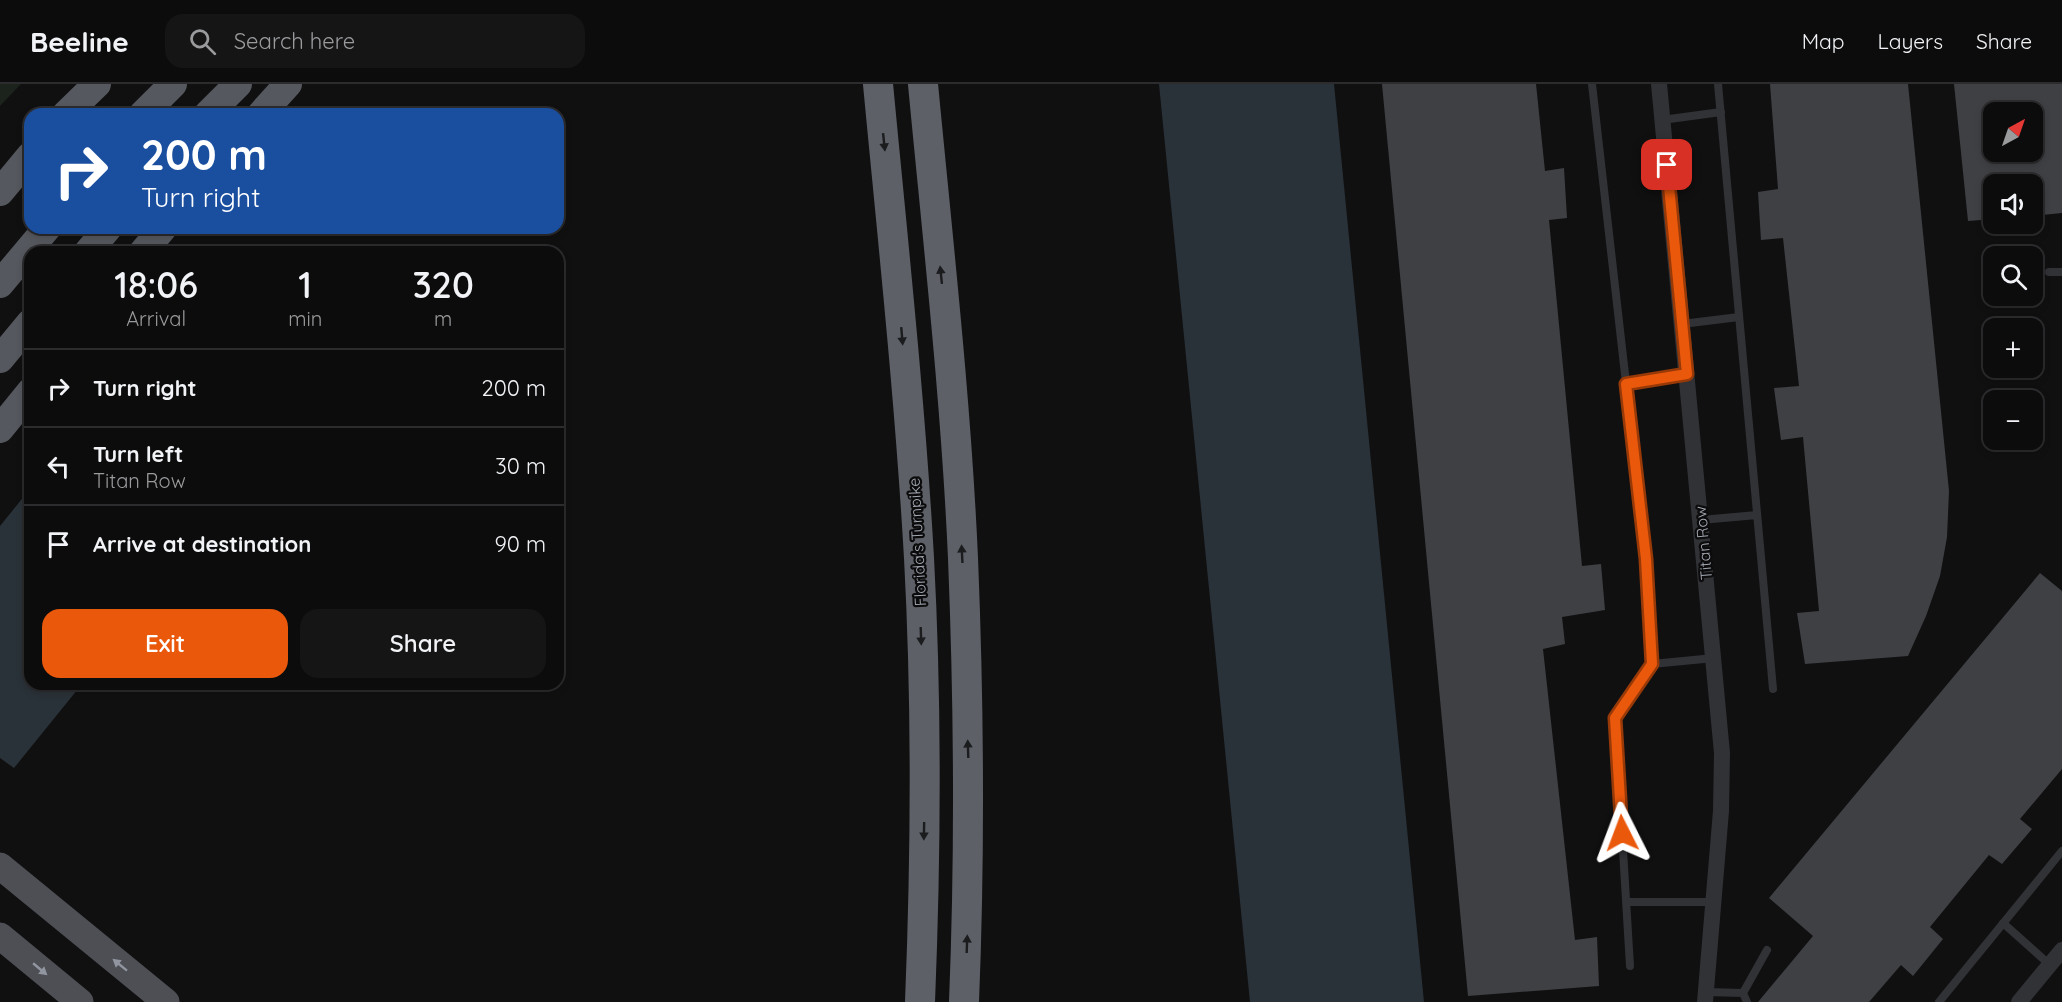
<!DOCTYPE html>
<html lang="en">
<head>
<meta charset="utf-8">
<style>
  :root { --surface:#0c0c0d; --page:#151516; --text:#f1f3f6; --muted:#9a9b9d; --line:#2c2c2e; --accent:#ea580c }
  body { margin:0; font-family:Quicksand,sans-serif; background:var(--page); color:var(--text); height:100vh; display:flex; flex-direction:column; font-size:22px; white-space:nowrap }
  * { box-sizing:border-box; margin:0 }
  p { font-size:20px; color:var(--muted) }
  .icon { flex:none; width:33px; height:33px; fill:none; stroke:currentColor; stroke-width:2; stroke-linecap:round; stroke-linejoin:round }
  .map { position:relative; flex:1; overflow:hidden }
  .drawer { position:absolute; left:24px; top:162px; width:540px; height:444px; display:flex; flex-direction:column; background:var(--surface); border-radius:18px; box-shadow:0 3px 9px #0003,0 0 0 2px var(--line) }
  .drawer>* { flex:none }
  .hud { position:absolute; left:24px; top:24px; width:540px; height:126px; border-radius:18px; box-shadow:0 3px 9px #0003,0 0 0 2px var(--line); background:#1a4fa0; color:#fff; overflow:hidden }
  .needle { width:39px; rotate:40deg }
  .controls { position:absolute; left:1983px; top:18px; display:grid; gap:12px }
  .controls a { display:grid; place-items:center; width:60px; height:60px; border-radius:12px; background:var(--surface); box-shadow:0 3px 9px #0003,0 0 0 2px var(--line); font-size:30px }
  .pin { position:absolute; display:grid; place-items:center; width:51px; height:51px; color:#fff; margin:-26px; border-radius:12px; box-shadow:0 3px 9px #0006 }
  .me { position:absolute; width:66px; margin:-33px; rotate:357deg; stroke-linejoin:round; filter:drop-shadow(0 0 4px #0008) }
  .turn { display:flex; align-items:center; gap:21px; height:126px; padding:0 18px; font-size:27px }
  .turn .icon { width:78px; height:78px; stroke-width:2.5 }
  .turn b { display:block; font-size:42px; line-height:51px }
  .eta { display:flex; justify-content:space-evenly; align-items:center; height:102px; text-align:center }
  .eta b { font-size:36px; font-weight:600; line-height:42px }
  .cta { display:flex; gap:12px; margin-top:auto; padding:12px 18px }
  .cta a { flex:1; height:69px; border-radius:18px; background:var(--accent); color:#fff; font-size:24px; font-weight:600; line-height:69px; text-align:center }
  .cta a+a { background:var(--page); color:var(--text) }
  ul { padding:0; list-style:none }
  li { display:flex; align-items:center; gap:18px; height:78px; padding:0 18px; border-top:2px solid var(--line) }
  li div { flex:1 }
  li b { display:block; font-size:22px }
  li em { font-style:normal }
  header { display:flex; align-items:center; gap:36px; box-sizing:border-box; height:84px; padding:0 30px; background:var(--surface); border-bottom:2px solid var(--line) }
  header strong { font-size:28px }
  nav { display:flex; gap:33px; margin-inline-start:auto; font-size:21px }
  .search { width:420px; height:54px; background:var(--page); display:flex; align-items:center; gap:15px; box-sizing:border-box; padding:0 21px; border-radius:18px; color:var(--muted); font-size:22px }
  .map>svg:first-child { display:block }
  .green { fill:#1c231d }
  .water { fill:#2a3239 }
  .building { fill:#3f4044; fill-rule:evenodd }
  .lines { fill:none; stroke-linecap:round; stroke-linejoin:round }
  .service { stroke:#313236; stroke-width:8 }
  .minor { stroke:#313236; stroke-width:16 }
  .primary { stroke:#4d4f55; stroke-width:27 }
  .trunk { stroke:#55585e; stroke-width:28 }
  .motorway { stroke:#5d6067; stroke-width:30 }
  .oneway { fill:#1b1c1e }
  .oneway2 { fill:#91959f }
  .route-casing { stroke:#983908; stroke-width:15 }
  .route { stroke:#ea580c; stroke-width:10 }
  .labels { text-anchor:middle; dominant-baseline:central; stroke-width:4.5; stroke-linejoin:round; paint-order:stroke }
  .street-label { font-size:16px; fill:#a2a7b1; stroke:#0b0b0c }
</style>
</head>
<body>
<header>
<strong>Beeline</strong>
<div class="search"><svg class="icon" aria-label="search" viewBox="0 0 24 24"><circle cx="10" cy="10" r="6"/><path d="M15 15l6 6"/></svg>Search here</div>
<nav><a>Map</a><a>Layers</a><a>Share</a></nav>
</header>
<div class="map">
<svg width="2062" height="918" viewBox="0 0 2062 918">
  <rect width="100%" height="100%" fill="#101011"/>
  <path class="green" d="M0,0H21L0,22Z"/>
  <path class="water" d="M1159,0H1334L1424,918H1250Z
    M30,405V600H82L14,684L0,674V442Z"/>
  <path class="building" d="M1382,0H1536L1545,87L1564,84L1567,134L1549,136L1582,482L1601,480L1605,526L1562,533L1565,560L1543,565L1575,856L1597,853L1599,902L1468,912Z
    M1770,0H1908L1949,407L1947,453L1940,492L1926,532L1908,572L1805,580L1797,529L1819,527L1803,353L1781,356L1774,304L1799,302L1783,154L1761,156L1758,108L1778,105Z
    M1954,0H2062V129L2032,132V100H1994V135L1968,137ZM1994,28H2032V68H1994Z
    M2040,489L2062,507V685L2020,735L2032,745L2002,780L1989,771L1930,843L1943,855L1913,892L1901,881L1869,918H1758L1813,852L1769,814Z"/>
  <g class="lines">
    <path class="service" d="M1592,0L1646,475L1652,580L1714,574
      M1718,0L1773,605
      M1662,36L1721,28
      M2049,188H2062
      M1682,240L1739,233
      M1626,300L1687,290
      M1701,436L1757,431
      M1626,818H1713
      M2003,839L2050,881
      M1630,882L1615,634L1652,580
      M1706,908L1743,909L1747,918
      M1743,909L1767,866
      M1939,918L2062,767"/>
    <path class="minor" d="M1659,0L1722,669L1721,727L1705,918
      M2019,918L2062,866"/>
    <path class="primary" d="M0,782L166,918
      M0,852L80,918"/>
    <path class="trunk" d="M66,30L97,0
      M143,30L173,0
      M208,30L238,0
      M261,30L288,0
      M0,108L30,72
      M88,168L108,144
      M143,168L163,144
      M0,200L47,144
      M0,275L30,239
      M0,345L30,308"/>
    <path class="motorway" d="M878,0C893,158 910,316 919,474C927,622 926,770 920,918
      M923,0C938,158 956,316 963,474C969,622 970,770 964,918"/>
  </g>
  <defs><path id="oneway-solid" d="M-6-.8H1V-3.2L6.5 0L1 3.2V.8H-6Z" transform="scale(1.5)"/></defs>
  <g class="oneway">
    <use href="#oneway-solid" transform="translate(884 58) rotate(84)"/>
    <use href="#oneway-solid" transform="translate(941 191) rotate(-96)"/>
    <use href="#oneway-solid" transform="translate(902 252) rotate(85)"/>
    <use href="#oneway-solid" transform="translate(962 470) rotate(-93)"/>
    <use href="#oneway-solid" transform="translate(921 552) rotate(88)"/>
    <use href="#oneway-solid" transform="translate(968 665) rotate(-92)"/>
    <use href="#oneway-solid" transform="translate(924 747) rotate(91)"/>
    <use href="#oneway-solid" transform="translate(967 860) rotate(-88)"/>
  </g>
  <g class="oneway2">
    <use href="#oneway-solid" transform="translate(120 881) rotate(-141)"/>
    <use href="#oneway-solid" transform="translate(40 885) rotate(40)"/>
  </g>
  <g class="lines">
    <g class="route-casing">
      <path id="route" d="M1622,749L1615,634L1652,580L1646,475L1626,300L1687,290L1667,81"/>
    </g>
    <use href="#route" class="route"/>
  </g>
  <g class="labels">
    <g class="street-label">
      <text transform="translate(917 458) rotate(-93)">Florida's Turnpike</text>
      <text transform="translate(1703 459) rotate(-95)">Titan Row</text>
    </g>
  </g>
</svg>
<div class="controls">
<a><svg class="needle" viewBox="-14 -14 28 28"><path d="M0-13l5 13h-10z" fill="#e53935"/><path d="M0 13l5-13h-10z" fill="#9a9b9d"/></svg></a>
<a><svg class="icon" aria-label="sound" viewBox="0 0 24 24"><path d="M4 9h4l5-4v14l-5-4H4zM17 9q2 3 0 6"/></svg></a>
<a><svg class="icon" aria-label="search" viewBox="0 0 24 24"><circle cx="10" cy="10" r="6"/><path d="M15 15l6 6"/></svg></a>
<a>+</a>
<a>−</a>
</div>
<div class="pin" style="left:1667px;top:81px;background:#d93025"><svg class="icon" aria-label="arrive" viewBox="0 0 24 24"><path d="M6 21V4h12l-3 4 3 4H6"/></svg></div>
<svg class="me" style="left:1622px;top:749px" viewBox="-20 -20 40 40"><path d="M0-17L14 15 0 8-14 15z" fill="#ea580c" stroke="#fff" stroke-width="4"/></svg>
<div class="hud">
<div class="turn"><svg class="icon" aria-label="right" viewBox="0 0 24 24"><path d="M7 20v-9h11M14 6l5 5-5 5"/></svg><div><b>200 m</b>Turn right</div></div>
</div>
<section class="drawer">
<div class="eta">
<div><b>18:06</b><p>Arrival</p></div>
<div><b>1</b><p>min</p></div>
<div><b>320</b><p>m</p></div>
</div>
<ul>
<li><svg class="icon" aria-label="right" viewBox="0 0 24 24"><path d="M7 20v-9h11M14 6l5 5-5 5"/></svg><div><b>Turn right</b></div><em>200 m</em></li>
<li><svg class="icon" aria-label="left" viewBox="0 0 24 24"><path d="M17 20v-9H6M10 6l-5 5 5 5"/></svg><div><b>Turn left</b><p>Titan Row</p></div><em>30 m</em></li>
<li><svg class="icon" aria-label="arrive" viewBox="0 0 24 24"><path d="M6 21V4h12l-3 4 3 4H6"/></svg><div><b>Arrive at destination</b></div><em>90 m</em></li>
</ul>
<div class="cta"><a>Exit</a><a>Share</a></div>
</section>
</div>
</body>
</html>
